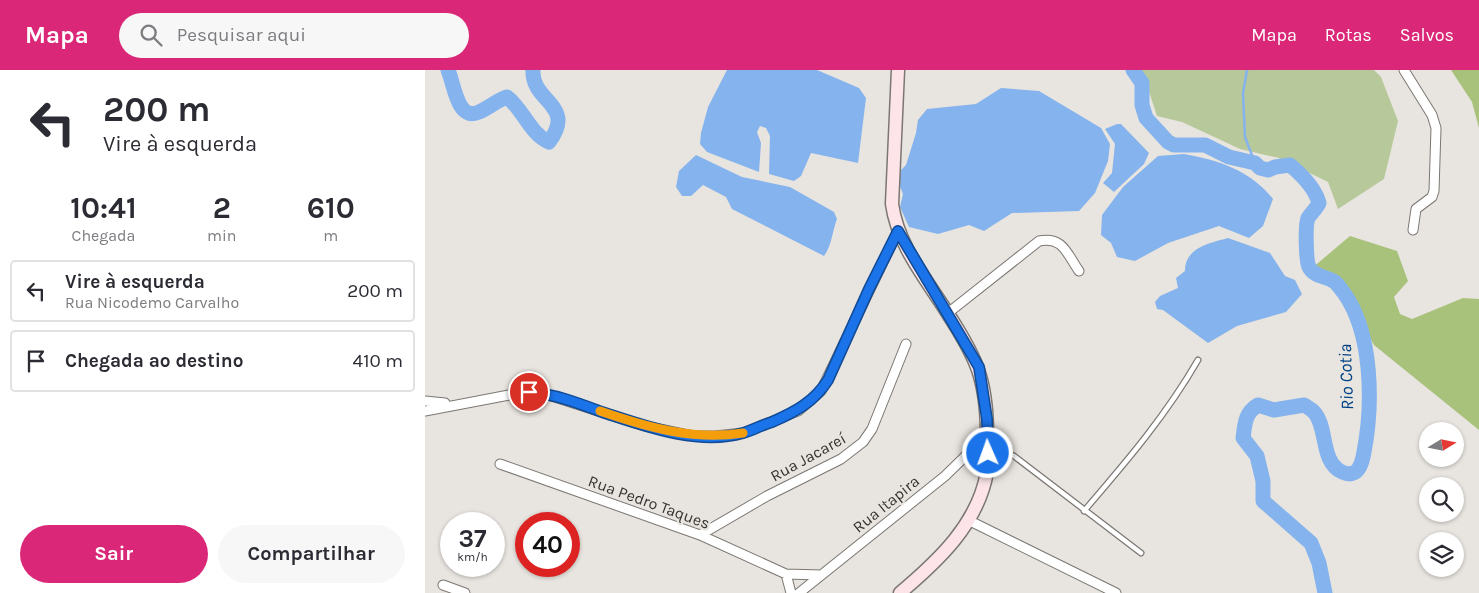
<!DOCTYPE html>
<html lang="pt">
<head>
<meta charset="utf-8">
<style>
  :root { --surface:#fff; --page:#f7f7f7; --text:#2b2b33; --muted:#7c7c81; --line:#e1e1e2; --accent:#db2777 }
  body { margin:0; font-family:Karla,sans-serif; background:var(--page); color:var(--text); height:100vh; display:flex; flex-direction:column; font-size:19px; white-space:nowrap }
  * { box-sizing:border-box; margin:0 }
  p { font-size:16px; color:var(--muted) }
  .icon { flex:none; width:28px; height:28px; fill:none; stroke:currentColor; stroke-width:2; stroke-linecap:round; stroke-linejoin:round }
  .map { position:relative; flex:1; overflow:hidden }
  .sheet { display:flex; flex-direction:column; background:var(--surface); width:425px }
  .sheet>* { flex:none }
  .hud { background:#fff; color:var(--text); overflow:hidden }
  .needle { width:32px; rotate:80deg }
  .controls { position:absolute; left:994px; top:352px; display:grid; gap:10px }
  .controls a { display:grid; place-items:center; width:45px; height:45px; border-radius:50%; background:var(--surface); box-shadow:0 1px 4px #0004; font-size:25px }
  .speed { position:absolute; left:15px; top:442px; display:flex; gap:10px; font-size:25px; font-weight:700; text-align:center }
  .speed>* { display:grid; place-content:center; width:65px; height:65px; border-radius:50%; background:var(--surface); box-shadow:0 1px 4px #0004; line-height:1 }
  .speed small { font-size:12px; font-weight:400 }
  .speed .limit { border:8px solid #d22; background:#fff; color:#111 }
  .pin { position:absolute; display:grid; place-items:center; width:42px; height:42px; color:#fff; margin:-21px; border:2px solid #fff; border-radius:50%; box-shadow:0 1px 5px #0007 }
  .me { position:absolute; width:55px; margin:-28px; rotate:358deg; stroke-linejoin:round; filter:drop-shadow(0 0 4px #0008) }
  .turn { display:flex; align-items:center; gap:18px; height:105px; padding:0 20px; font-size:22px }
  .turn .icon { width:65px; height:65px; stroke-width:2.5 }
  .turn b { display:block; font-size:35px; line-height:42px }
  .eta { display:flex; justify-content:space-evenly; align-items:center; height:85px; text-align:center }
  .eta b { font-size:30px; font-weight:700; line-height:35px }
  .cta { display:flex; gap:10px; margin-top:auto; padding:10px 20px }
  .cta a { flex:1; height:58px; border-radius:30px; background:var(--accent); color:#fff; font-size:20px; font-weight:700; line-height:58px; text-align:center }
  .cta a+a { background:var(--page); color:var(--text) }
  ul { padding:0; list-style:none }
  li { display:flex; align-items:center; gap:15px; height:62px; margin:0 10px 8px; padding:0 10px; border:2px solid var(--line); border-radius:5px }
  li div { flex:1 }
  li b { display:block; font-size:19px }
  li em { font-style:normal }
  header { display:flex; align-items:center; gap:30px; box-sizing:border-box; height:70px; padding:0 25px; background:var(--accent); color:#fff }
  header strong { font-size:24px }
  nav { display:flex; gap:28px; margin-inline-start:auto; font-size:18px }
  .search { width:350px; height:45px; background:var(--page); display:flex; align-items:center; gap:12px; box-sizing:border-box; padding:0 18px; border-radius:28px; color:var(--muted); font-size:19px }
  main { display:flex; flex:1; min-height:0 }
  .map>svg:first-child { display:block }
  .green { fill:#b7c99b }
  .forest { fill:#a8c27c }
  .water { fill:#85b3ed }
  .lines { fill:none; stroke-linecap:round; stroke-linejoin:round }
  .stream { stroke:#85b3ed; stroke-width:2.5 }
  .river { stroke:#85b3ed; stroke-width:15 }
  .lane-casing { stroke:#7b7772; stroke-width:7 }
  .street-casing { stroke:#7b7772; stroke-width:11 }
  .secondary-casing { stroke:#7b7772; stroke-width:15 }
  .lane { stroke:#fff; stroke-width:4.5 }
  .street { stroke:#fff; stroke-width:9 }
  .secondary { stroke:#fce4e8; stroke-width:12 }
  .route-casing { stroke:#114b97; stroke-width:12 }
  .route { stroke:#1a73e8; stroke-width:9 }
  .slow { stroke:#f59e0b; stroke-width:9 }
  .labels { text-anchor:middle; dominant-baseline:central; stroke-width:4.5; stroke-linejoin:round; paint-order:stroke }
  .street-label { font-size:16px; fill:#353432; stroke:#e8e4df }
  .water-label { font-size:18px; font-style:italic; fill:#004285; stroke:#e8e4df }
</style>
</head>
<body>
<header>
<strong>Mapa</strong>
<div class="search"><svg class="icon" aria-label="search" viewBox="0 0 24 24"><circle cx="10" cy="10" r="6"/><path d="M15 15l6 6"/></svg>Pesquisar aqui</div>
<nav><a>Mapa</a><a>Rotas</a><a>Salvos</a></nav>
</header>
<main>
<section class="sheet">
<div class="hud">
<div class="turn"><svg class="icon" aria-label="left" viewBox="0 0 24 24"><path d="M17 20v-9H6M10 6l-5 5 5 5"/></svg><div><b>200 m</b>Vire à esquerda</div></div>
</div>
<div class="eta">
<div><b>10:41</b><p>Chegada</p></div>
<div><b>2</b><p>min</p></div>
<div><b>610</b><p>m</p></div>
</div>
<ul>
<li><svg class="icon" aria-label="left" viewBox="0 0 24 24"><path d="M17 20v-9H6M10 6l-5 5 5 5"/></svg><div><b>Vire à esquerda</b><p>Rua Nicodemo Carvalho</p></div><em>200 m</em></li>
<li><svg class="icon" aria-label="arrive" viewBox="0 0 24 24"><path d="M6 21V4h12l-3 4 3 4H6"/></svg><div><b>Chegada ao destino</b></div><em>410 m</em></li>
</ul>
<div class="cta"><a>Sair</a><a>Compartilhar</a></div>
</section>
<div class="map">
<svg width="1054" height="523" viewBox="0 0 1054 523">
  <rect width="100%" height="100%" fill="#e8e4df"/>
  <path class="green" d="M717,0H949L956,7L973,51L959,109L913,139L903,112L854,88L815,79L757,52L732,46Z"/>
  <path class="forest" d="M1026,0H1054V58L1047,32Z
    M925,166L972,181L983,211L969,227L975,244L987,249L1038,228L1054,229V360L949,275L930,242L886,199Z"/>
  <path class="water" d="M302,0H392L434,18L441,28L433,93L386,83L376,106L369,111L344,104L345,66L341,58L335,56L332,62L336,73L334,102L282,82L275,74L276,63L283,37Z
    M576,18L614,21L676,58L685,74L683,91L670,123L654,141L587,143L559,161L544,155L513,164L484,157L475,137L478,124L474,114L476,100L481,95L491,63L493,50L502,39L551,34Z
    M692,54H696L724,83L719,94L689,122L678,113L687,103L690,74L680,59Z
    M759,84C794,90 826,101 848,129L838,156L824,168L794,156L743,173L710,191L692,187L686,173L676,165L677,145L698,117L733,86Z
    M271,85L317,107L365,117L409,142L412,149C407,162 407,175 399,186L307,139L301,127L278,115L266,126H257L251,117L254,101Z
    M803,168L845,183L860,206L870,210L877,224L861,242L812,256L783,273L738,240L732,239L730,232L735,226L753,218L751,208L760,201C760,177 785,173 803,168Z"/>
  <g class="lines">
    <path class="stream" d="M822,0L818,23L820,67L830,93"/>
    <path class="river" d="M23,0C29,13 32,52 54,42C64,38 72,30 82,27C98,39 105,64 124,72C152,35 106,32 108,0
      M708,0L717,13V35L721,48L743,72L749,75H780L804,87L830,93L835,98L843,100L850,97L865,95C877,105 890,118 894,133C892,138 886,143 883,148C880,155 881,191 884,197C889,207 901,206 910,212C913,214 916,220 919,223C948,264 948,335 939,382C937,394 933,409 917,402C895,392 903,357 889,342C886,339 882,337 879,335L849,340L833,335C820,343 820,353 818,368L832,386L838,411V431L886,473L894,493L900,523"/>
    <g class="lane-casing">
      <path id="lane" d="M564,375L589,386L716,483
        M659,441C701,392 740,347 773,290"/>
    </g>
    <g class="street-casing">
      <path id="street" d="M979,0L1007,45L1011,58L1009,121L1007,127L991,139L988,160
        M523,243L614,171C638,166 642,184 654,201
        M0,331L20,333
        M0,341L84,325L117,323L220,356L268,366H290L318,363L373,341L396,321L473,161
        M75,394L275,465L361,504L396,505
        M543,450L691,523
        M275,465L342,426L416,389L438,372L447,359L481,274
        M361,504L366,523
        M18,515L40,523
        M374,523L520,406L562,365"/>
    </g>
    <g class="secondary-casing">
      <path id="secondary" d="M473,0L467,134C473,177 503,211 525,247C552,289 561,310 562,360C563,374 565,389 562,402C553,454 513,491 475,523"/>
    </g>
    <use href="#lane" class="lane"/>
    <use href="#street" class="street"/>
    <use href="#secondary" class="secondary"/>
  </g>
  <g class="lines">
    <g class="route-casing">
      <path id="route" d="M104,322C130,324 153,333 177,342C220,356 273,376 318,363C328,360 337,355 347,352C370,342 389,332 403,310L444,219L473,161L554,297L562,349L563,383"/>
    </g>
    <use href="#route" class="route"/>
    <path class="slow" d="M175,341C221,357 269,371 318,363"/>
  </g>
  <g class="labels">
    <g class="street-label">
      <text transform="translate(383 387) rotate(-29)">Rua Jacareí</text>
      <text transform="translate(224 432) rotate(20)">Rua Pedro Taques</text>
      <text transform="translate(461 434) rotate(-39)">Rua Itapira</text>
    </g>
    <g class="water-label">
      <text transform="translate(921 307) rotate(-92)">Rio Cotia</text>
    </g>
  </g>
</svg>
<div class="controls">
<a><svg class="needle" viewBox="-14 -14 28 28"><path d="M0-13l5 13h-10z" fill="#e53935"/><path d="M0 13l5-13h-10z" fill="#7c7c81"/></svg></a>
<a><svg class="icon" aria-label="search" viewBox="0 0 24 24"><circle cx="10" cy="10" r="6"/><path d="M15 15l6 6"/></svg></a>
<a><svg class="icon" aria-label="layers" viewBox="0 0 24 24"><path d="M12 4l9 5-9 5-9-5zM3 14l9 5 9-5"/></svg></a>
</div>
<div class="speed"><div>37<small>km/h</small></div><div class="limit">40</div></div>
<div class="pin" style="left:104px;top:322px;background:#d93025"><svg class="icon" aria-label="arrive" viewBox="0 0 24 24"><path d="M6 21V4h12l-3 4 3 4H6"/></svg></div>
<svg class="me" style="left:563px;top:383px" viewBox="-20 -20 40 40"><circle r="17" fill="#1a73e8" stroke="#fff" stroke-width="3"/><path d="M0-11L8 9 0 5-8 9z" fill="#fff"/></svg>
</div>
</main>
</body>
</html>
